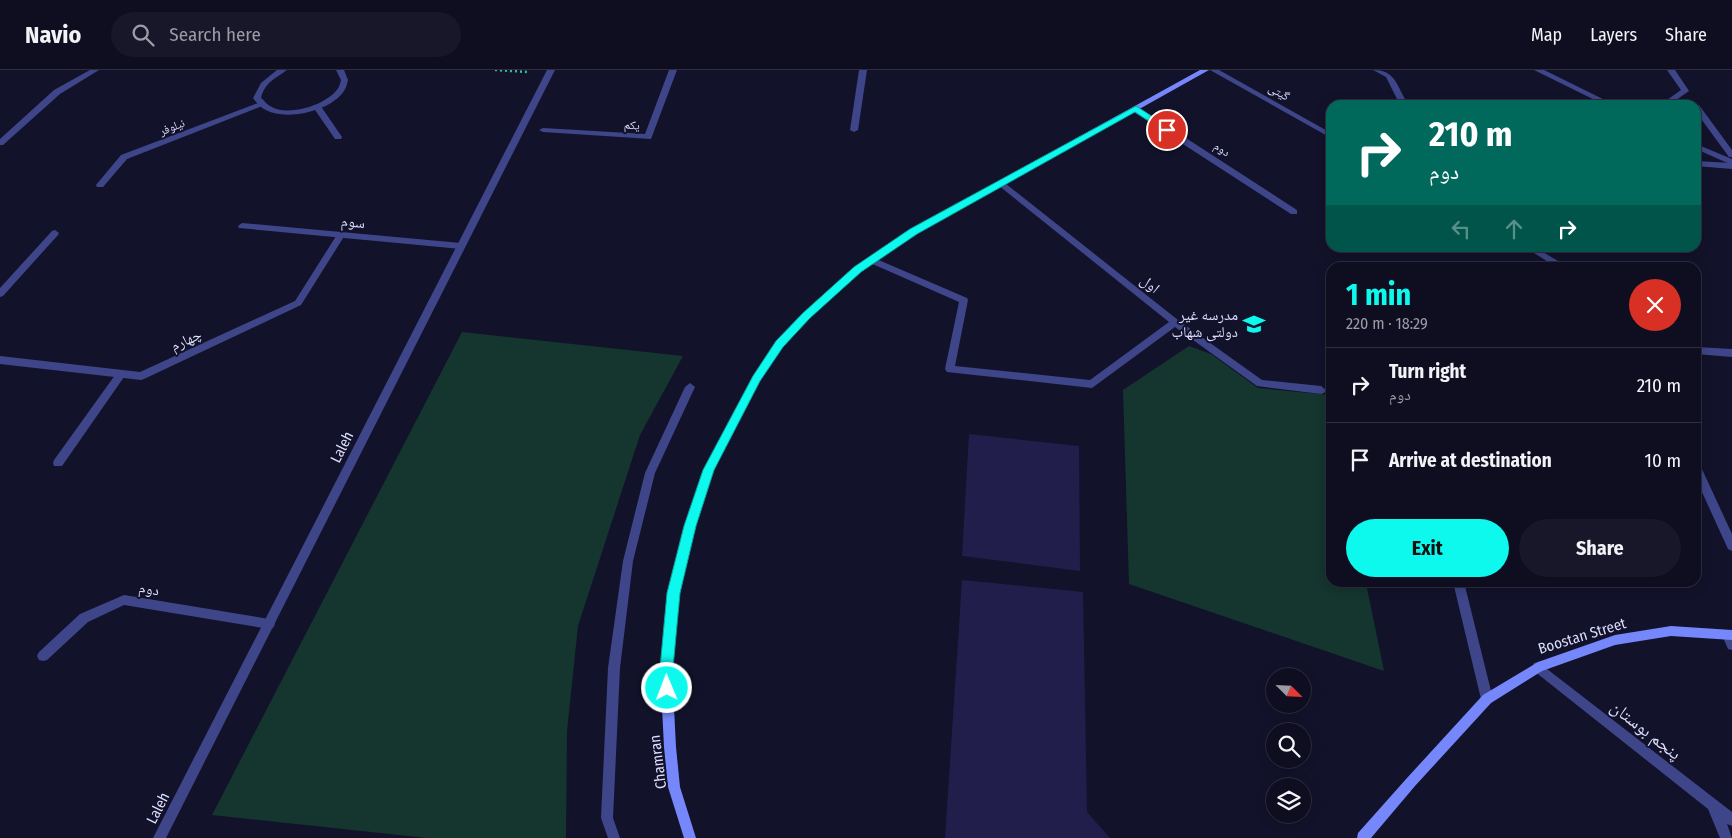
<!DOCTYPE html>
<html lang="en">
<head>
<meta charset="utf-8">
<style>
  :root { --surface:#0e0e20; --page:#171729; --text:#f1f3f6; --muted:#9b9ca5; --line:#2e2e3e; --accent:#0ef9ee }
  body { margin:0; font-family:"Fira Sans Condensed","Noto Naskh Arabic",sans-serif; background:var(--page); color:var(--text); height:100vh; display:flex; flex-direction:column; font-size:19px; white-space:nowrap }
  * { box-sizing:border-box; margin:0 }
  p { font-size:16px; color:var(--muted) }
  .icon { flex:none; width:28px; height:28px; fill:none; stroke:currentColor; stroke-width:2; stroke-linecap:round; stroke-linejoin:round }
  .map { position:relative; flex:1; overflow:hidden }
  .drawer { position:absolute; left:1326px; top:192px; width:375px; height:325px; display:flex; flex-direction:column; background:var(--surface); border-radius:15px; box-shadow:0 2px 12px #0003,0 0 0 1px var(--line) }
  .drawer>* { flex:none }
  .hud { position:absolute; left:1326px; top:30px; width:375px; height:152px; border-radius:15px; box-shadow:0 2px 12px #0003,0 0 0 1px var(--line); background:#00695c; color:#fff; overflow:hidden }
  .needle { width:32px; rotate:114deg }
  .tools { position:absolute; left:1266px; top:598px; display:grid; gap:10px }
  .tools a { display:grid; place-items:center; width:45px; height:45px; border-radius:50%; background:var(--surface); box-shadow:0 2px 12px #0003,0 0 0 1px var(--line); font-size:25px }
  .pin { position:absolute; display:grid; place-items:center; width:42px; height:42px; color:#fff; margin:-21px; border:2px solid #fff; border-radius:50%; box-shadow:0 1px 5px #0007 }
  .me { position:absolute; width:55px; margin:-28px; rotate:359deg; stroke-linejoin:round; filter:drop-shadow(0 0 4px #0008) }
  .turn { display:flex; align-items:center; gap:18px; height:105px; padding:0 20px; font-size:22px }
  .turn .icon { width:65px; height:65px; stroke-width:2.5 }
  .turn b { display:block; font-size:35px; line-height:42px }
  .lanes { display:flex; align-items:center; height:48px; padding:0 20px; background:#0003; justify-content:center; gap:25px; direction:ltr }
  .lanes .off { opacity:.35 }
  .round { display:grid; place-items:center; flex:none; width:52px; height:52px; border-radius:26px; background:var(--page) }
  .headline { display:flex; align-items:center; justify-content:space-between; height:85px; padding:0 20px }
  h1 { font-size:30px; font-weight:700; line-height:38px; color:var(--accent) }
  .button { display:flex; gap:10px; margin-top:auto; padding:10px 20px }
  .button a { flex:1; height:58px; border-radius:30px; background:var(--accent); color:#111; font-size:20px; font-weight:700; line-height:58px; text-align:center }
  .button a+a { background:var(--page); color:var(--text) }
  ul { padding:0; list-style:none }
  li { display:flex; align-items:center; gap:15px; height:75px; padding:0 20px; border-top:1px solid var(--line) }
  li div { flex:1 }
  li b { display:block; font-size:19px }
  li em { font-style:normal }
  header { display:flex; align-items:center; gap:30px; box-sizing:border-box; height:70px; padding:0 25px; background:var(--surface); border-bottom:1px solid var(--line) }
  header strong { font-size:24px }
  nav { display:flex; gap:28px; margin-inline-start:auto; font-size:18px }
  .search { width:350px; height:45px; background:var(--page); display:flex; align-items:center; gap:12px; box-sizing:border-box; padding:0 18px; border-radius:28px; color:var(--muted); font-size:19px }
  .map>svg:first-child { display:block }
  .green { fill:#15352f }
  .building { fill:#211e4c }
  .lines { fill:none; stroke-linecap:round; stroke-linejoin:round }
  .path { stroke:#34bb9f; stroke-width:2.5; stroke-dasharray:2 3; stroke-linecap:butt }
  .lane { fill:#3e4689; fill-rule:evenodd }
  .street { fill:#3e4689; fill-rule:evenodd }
  .secondary { fill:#7687fc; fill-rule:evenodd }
  .route { fill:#0ef9ee; stroke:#09a29b }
  .labels { text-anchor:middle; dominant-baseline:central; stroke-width:4; stroke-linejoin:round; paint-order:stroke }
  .far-street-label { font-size:12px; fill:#dddefe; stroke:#12122b }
  .street-label { font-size:15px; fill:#dddefe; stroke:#12122b }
  .poi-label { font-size:15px; fill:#dddefe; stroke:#12122b; text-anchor:end }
  .near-street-label { font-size:18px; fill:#dddefe; stroke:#12122b }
</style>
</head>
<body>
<header>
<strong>Navio</strong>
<div class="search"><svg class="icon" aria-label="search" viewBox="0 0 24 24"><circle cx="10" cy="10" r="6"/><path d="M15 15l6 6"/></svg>Search here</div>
<nav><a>Map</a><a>Layers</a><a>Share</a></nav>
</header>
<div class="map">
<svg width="1732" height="768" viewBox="0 0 1732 768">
  <rect width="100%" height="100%" fill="#12122b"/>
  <path class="green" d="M462,262L683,286L640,365L578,556L567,661L566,768H427L212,745Z
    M1189,276L1211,284L1258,318L1330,325L1331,512L1366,513L1384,601L1129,514L1123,320Z"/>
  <path class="building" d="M969,364L1079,376L1080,501L962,486Z
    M962,510L1083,522L1087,742L1110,768H945Z"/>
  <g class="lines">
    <path class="path" d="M495,0L528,2"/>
    <path class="lane" d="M669,0H677L651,69L543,62L539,60L543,58L645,64Z
      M859,0H867L858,60L854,62L850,60Z
      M1373,0C1394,0 1396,13 1405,29L1404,31H1398L1386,7Z
      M1667,0H1675L1689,21L1669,35H1660L1681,20Z
      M258,33H261L265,35L127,89L103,117H97L96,115L121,85Z
      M314,35H320L342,67L341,69H335L313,37Z
      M1695,35H1699L1732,80V87H1729L1696,42V35Z
      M1132,37H1138L1297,140V144H1291L1132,41Z
      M1696,91L1732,93V99L1696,96Z
      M242,153L461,173L465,176L461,179L239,158L238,156Z
      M121,300L126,304L124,307L62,396H54L53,393L54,390L118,301Z
      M124,525L269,549L273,550L275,554L273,558L269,559L124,535L88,552L47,590L43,591L39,590L37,586L39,582L80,544Z
      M1728,560L1732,561V580L1728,579L1722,565L1724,561Z
      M1538,592L1732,742V756L1727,754L1732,768H1720L1708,739L1534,601L1532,597L1534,593Z"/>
    <path class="street" d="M90,0H99L60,24L3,75H0V69L54,20Z
      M277,0H287C275,9 265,12 261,28C264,30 266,34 270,36C287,47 323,36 336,21C339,18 340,14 341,10L336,0H344L348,10C347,14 346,18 344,21C331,41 285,52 264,39C260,37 256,32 253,28L261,13Z
      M547,0H555L166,768H153Z
      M1210,0H1219L1331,63V68Z
      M1534,0H1544L1615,35H1605Z
      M1696,74L1732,89V95L1696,79Z
      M1001,110L1178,250L1262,310L1321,316L1326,320L1324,323L1321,324L1257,316L1175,257L1092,318L947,302L945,299L959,232L868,192L867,190L868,188H874L967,228L968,230L955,296L1090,310L1169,252L998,115V111Z
      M55,160L59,163L58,165L3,226L0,227V218L52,161Z
      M341,162L345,165L301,235L144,309L141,310L0,294V286L140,302L295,231L338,163Z
      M1526,178H1536L1570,198H1558Z
      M1696,277L1732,279V287L1696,284Z
      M690,313L695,317L655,403L633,491L620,598L613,748L620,768H608L601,748L608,598L623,491L645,403L685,317Z
      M1696,393L1700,394L1701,397L1732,464V481L1728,479L1696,409Z
      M1453,512H1464L1493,629L1491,633L1487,635L1483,633L1481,629Z"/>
    <path class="secondary" d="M1200,0H1209L916,164L861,201L809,248L783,276L760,311L714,400L695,456L680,523L672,598L676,677L680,717L696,768H684L668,717L664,677L660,598L668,523L685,456L704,400L753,306L777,272L803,244L855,197L910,160Z
      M1671,556L1732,560V570L1671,566L1615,575L1542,601L1491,633L1415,716L1371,768H1357L1358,763L1407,708L1483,625L1538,592L1615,565Z"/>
  </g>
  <path class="route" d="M1136,36L1170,58V61H1164L1135,42L917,164L861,202L810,248L783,277L760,311L714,400L696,456L680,523L673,598L674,618L672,623L667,624L662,623L660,598L667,523L684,456L703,400L753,306L776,271L803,243L854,197L910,159Z"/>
  <defs>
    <g id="school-bare" transform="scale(1.725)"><path d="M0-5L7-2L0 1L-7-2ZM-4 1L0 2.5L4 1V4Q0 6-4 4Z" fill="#0ef9ee" stroke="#12122b" stroke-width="2.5" paint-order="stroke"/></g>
  </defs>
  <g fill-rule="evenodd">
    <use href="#school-bare" x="1254" y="254"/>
  </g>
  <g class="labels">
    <g class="far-street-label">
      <text transform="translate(1279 22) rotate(29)">گیتی</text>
      <text transform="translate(632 55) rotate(4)">یکم</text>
      <text transform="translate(172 57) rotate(-21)">نیلوفر</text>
      <text transform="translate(1222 79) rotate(33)">دوم</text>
    </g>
    <g class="street-label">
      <text transform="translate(353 152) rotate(5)">سوم</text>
      <text transform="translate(1150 214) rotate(39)">اول</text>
      <text transform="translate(186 270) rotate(-25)">چهارم</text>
      <text transform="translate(342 377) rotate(-63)">Laleh</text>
      <text transform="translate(149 519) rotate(9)">دوم</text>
      <text transform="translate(1582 566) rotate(-17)">Boostan Street</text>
      <text transform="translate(658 692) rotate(-97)">Chamran</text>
      <text transform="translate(158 738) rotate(-63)">Laleh</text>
    </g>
    <g class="poi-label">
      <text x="1238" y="245">مدرسه غیر<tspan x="1238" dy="17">دولتی شهاب</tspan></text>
    </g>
    <g class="near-street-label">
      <text transform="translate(1646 660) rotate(38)">پنجم بوستان</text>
    </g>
  </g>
</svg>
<div class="tools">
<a><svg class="needle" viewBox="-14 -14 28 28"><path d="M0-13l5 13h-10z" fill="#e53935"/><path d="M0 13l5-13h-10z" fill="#9b9ca5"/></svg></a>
<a><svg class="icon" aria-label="search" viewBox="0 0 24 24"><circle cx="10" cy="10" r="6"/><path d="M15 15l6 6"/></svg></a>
<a><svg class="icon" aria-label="layers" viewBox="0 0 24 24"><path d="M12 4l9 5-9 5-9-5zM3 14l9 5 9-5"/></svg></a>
</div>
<div class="pin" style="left:1167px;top:60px;background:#d93025"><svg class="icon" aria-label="arrive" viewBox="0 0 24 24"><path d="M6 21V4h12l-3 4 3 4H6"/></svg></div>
<svg class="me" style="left:667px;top:618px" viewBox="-20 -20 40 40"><circle r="17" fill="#0ef9ee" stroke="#fff" stroke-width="3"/><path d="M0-11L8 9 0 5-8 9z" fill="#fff"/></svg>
<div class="hud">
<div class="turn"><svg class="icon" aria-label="right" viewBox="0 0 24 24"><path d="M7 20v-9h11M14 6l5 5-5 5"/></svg><div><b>210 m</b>دوم</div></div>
<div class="lanes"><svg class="icon off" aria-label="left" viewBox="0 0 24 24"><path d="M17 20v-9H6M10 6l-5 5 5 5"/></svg><svg class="icon off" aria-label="ahead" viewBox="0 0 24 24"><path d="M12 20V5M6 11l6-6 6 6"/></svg><svg class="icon" aria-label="right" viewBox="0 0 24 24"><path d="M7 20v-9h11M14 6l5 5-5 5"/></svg></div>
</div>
<section class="drawer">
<div class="headline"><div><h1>1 min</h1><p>220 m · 18:29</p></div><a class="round" style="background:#d93025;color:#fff"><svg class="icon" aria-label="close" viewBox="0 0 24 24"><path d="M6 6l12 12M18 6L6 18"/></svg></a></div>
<ul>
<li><svg class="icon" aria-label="right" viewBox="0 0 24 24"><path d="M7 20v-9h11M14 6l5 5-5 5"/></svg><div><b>Turn right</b><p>دوم</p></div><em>210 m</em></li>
<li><svg class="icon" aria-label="arrive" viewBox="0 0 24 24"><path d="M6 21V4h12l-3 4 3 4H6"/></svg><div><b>Arrive at destination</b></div><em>10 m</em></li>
</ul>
<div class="button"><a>Exit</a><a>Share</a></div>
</section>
</div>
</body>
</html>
